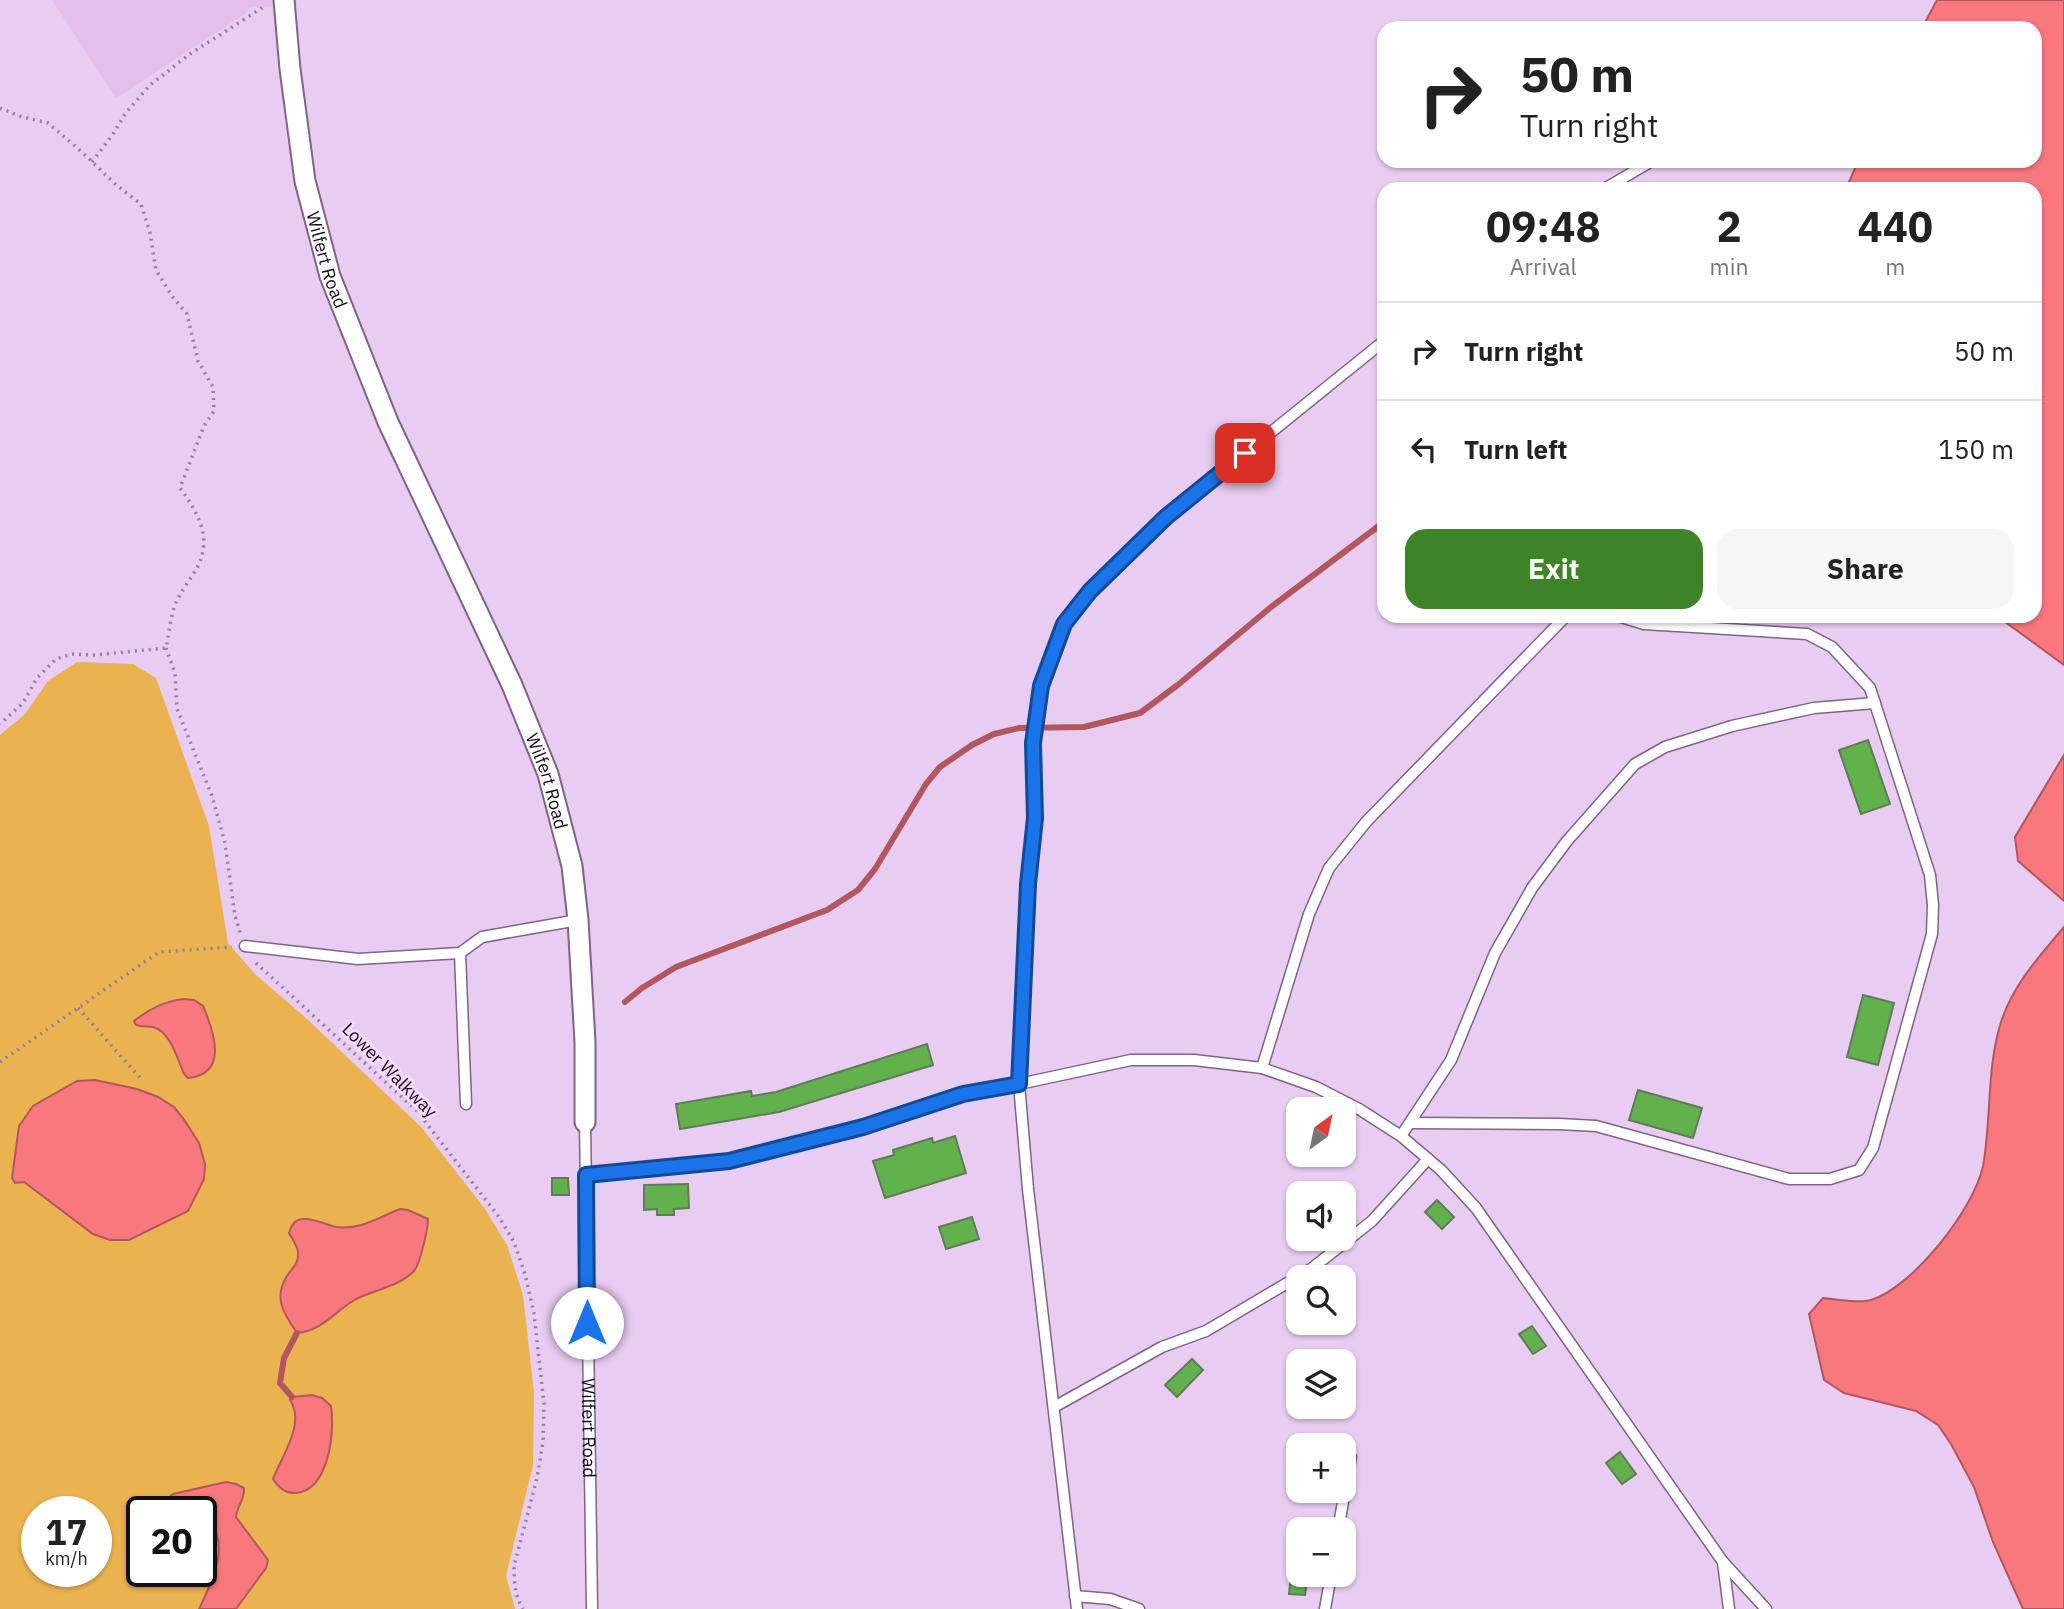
<!DOCTYPE html>
<html lang="en">
<head>
<meta charset="utf-8">
<style>
  :root { --surface:#fff; --page:#f6f6f6; --text:#222; --muted:#767676; --line:#e0e0e0; --accent:#3e8327 }
  body { margin:0; font-family:"IBM Plex Sans",sans-serif; background:var(--page); color:var(--text); height:100vh; display:flex; flex-direction:column; font-size:26px; white-space:nowrap }
  * { box-sizing:border-box; margin:0 }
  p { font-size:23px; color:var(--muted) }
  .icon { flex:none; width:38px; height:38px; fill:none; stroke:currentColor; stroke-width:2; stroke-linecap:round; stroke-linejoin:round }
  .map { position:relative; flex:1; overflow:hidden }
  .sheet { position:absolute; left:1377px; top:182px; width:665px; height:441px; display:flex; flex-direction:column; background:var(--surface); border-radius:21px; box-shadow:0 2px 5px #0004 }
  .sheet>* { flex:none }
  .banner { position:absolute; left:1377px; top:21px; width:665px; height:147px; border-radius:21px; box-shadow:0 2px 5px #0004; background:#fff; color:var(--text); overflow:hidden }
  .needle { width:46px; rotate:33deg }
  .controls { position:absolute; left:1286px; top:1097px; display:grid; gap:14px }
  .controls a { display:grid; place-items:center; width:70px; height:70px; border-radius:14px; background:var(--surface); box-shadow:0 2px 5px #0004; font-size:35px }
  .speed { position:absolute; left:21px; top:1496px; display:flex; gap:14px; font-size:35px; font-weight:700; text-align:center }
  .speed>* { display:grid; place-content:center; width:91px; height:91px; border-radius:50%; background:var(--surface); box-shadow:0 2px 5px #0004; line-height:1 }
  .speed small { font-size:18px; font-weight:400 }
  .speed .limit { border:4px solid #111; border-radius:10px; background:#fff; color:#111 }
  .pin { position:absolute; display:grid; place-items:center; width:60px; height:60px; color:#fff; margin:-30px; border-radius:14px; box-shadow:0 4px 10px #0006 }
  .me { position:absolute; width:77px; margin:-38px; rotate:0deg; stroke-linejoin:round; filter:drop-shadow(0 0 5px #0008) }
  .turn { display:flex; align-items:center; gap:24px; height:147px; padding:0 28px; font-size:32px }
  .turn .icon { width:91px; height:91px; stroke-width:2.5 }
  .turn b { display:block; font-size:49px; line-height:60px }
  .eta { display:flex; justify-content:space-evenly; align-items:center; height:119px; text-align:center }
  .eta b { font-size:42px; font-weight:700; line-height:49px }
  .primary-button { display:flex; gap:14px; margin-top:auto; padding:14px 28px }
  .primary-button a { flex:1; height:80px; border-radius:21px; background:var(--accent); color:#fff; font-size:28px; font-weight:700; line-height:80px; text-align:center }
  .primary-button a+a { background:var(--page); color:var(--text) }
  ul { padding:0; list-style:none }
  li { display:flex; align-items:center; gap:21px; height:98px; padding:0 28px; border-top:2px solid var(--line) }
  li div { flex:1 }
  li b { display:block; font-size:26px }
  li em { font-style:normal }
  .map>svg:first-child { display:block }
  .built { fill:#e2c0eb }
  .green { fill:#ebb350; fill-rule:evenodd }
  .water { fill:#f8787e; stroke:#b3575e; stroke-width:2 }
  .lines { fill:none; stroke-linecap:round; stroke-linejoin:round }
  .stream { stroke:#b3575e; stroke-width:6 }
  .building { fill:#63b14c; stroke:#617b59; stroke-width:2 }
  .lane-casing { stroke:#7e6485; stroke-width:13 }
  .street-casing { stroke:#7e6485; stroke-width:23 }
  .path { stroke:#95809b; stroke-width:3.5; stroke-dasharray:2 5; stroke-linecap:butt }
  .lane { stroke:#fff; stroke-width:10 }
  .street { stroke:#fff; stroke-width:19 }
  .route-casing { stroke:#114b97; stroke-width:18 }
  .route { stroke:#1a73e8; stroke-width:12 }
  .labels { text-anchor:middle; dominant-baseline:central; stroke-width:6; stroke-linejoin:round; paint-order:stroke }
  .street-label { font-size:18px; fill:#130915; stroke:#f6d9fe }
</style>
</head>
<body>
<div class="map">
<svg width="2064" height="1609" viewBox="0 0 2064 1609">
  <rect width="100%" height="100%" fill="#e9ccf1"/>
  <path class="built" d="M52,0H297V6L251,7L245,14L116,98Z"/>
  <path class="green" d="M77,662L133,664L156,678L209,826L228,943L255,974L307,1019L422,1128L485,1209L507,1245L523,1295L534,1393L533,1465L506,1576L515,1609H0V735L25,714L48,681ZM37,1512H96V1572H37ZM142,1512H201V1572H142Z"/>
  <path class="water" d="M1937,0H2064V665L1997,616H2035V189H1846L1858,161H2035V28H1922Z
    M2064,755V901L2018,861L2015,837Z
    M2064,927V1609H2023L1993,1542L1974,1487L1951,1444L1938,1425L1916,1411L1844,1393L1824,1380L1809,1314L1823,1298C1837,1299 1857,1304 1871,1300C1913,1287 1974,1209 1983,1166C1992,1117 1986,1066 2002,1019C2015,982 2040,956 2064,927Z
    M183,999L194,1000L203,1006C214,1032 229,1074 188,1078L184,1074C178,1060 170,1031 153,1027C148,1026 142,1027 136,1025L134,1021C149,1009 164,1001 183,999Z
    M95,1080L137,1089L158,1097L174,1107L183,1118L199,1143L205,1164L204,1179L188,1211L129,1240H110L93,1234L24,1182L15,1183L12,1178L19,1126L33,1106L77,1081Z
    M400,1209L408,1210L428,1219C428,1229 420,1264 414,1271C400,1286 374,1290 356,1299C335,1311 322,1331 297,1333C283,1313 272,1296 289,1273C294,1267 299,1261 298,1253C298,1246 292,1239 289,1233C291,1226 295,1219 303,1219C314,1218 326,1225 336,1227C361,1230 377,1218 400,1209Z
    M312,1395L322,1398L331,1406C335,1432 329,1490 296,1493C285,1494 278,1487 273,1479C281,1457 306,1424 290,1400L292,1397Z
    M226,1482L236,1484L244,1488C245,1499 237,1506 236,1517L268,1560L266,1568L236,1609H199C211,1584 236,1535 201,1518V1512L176,1511L167,1505V1499L173,1494Z"/>
  <g class="lines">
    <path class="stream" d="M625,1002L642,988L676,967L827,910L858,890L875,869L926,784L940,767L972,745L994,734L1019,728L1084,727L1140,713L1179,684L1271,607L1384,522
      M292,1397L280,1383L284,1358L297,1333"/>
  </g>
  <path class="building" d="M1868,740L1890,804L1861,814L1839,750Z
    M1863,995L1894,1003L1878,1065L1847,1057Z
    M927,1044L933,1065L779,1112L680,1129L676,1104L751,1091L752,1096L776,1092Z
    M1638,1090L1702,1108L1693,1138L1629,1120Z
    M955,1136L966,1173L885,1198L873,1161L894,1155L893,1150L932,1138L933,1143Z
    M552,1178H568L569,1195H552Z
    M688,1184L689,1208L674,1209V1215H657V1209L644,1210V1185Z
    M1437,1200L1454,1217L1442,1229L1425,1212Z
    M972,1217L979,1239L946,1249L939,1227Z
    M1532,1326L1546,1346L1533,1354L1519,1334Z
    M1192,1359L1203,1370L1177,1397L1165,1385Z
    M1620,1452L1636,1474L1622,1484L1606,1463Z
    M1291,1575H1308L1305,1595L1289,1594Z"/>
  <g class="lines">
    <g class="lane-casing">
      <g id="lane">
        <path d="M1604,189L1652,161"/>
        <path d="M245,946L358,959L460,953L482,937L578,920"/>
        <path d="M460,953L466,1104"/>
        <path d="M1262,1068L1309,914L1329,868L1366,822L1566,616"/>
        <path id="s1" d="M585,1122L592,1609"/>
        <path d="M1410,1123L1559,1124L1596,1126L1789,1179H1830L1859,1170L1873,1148L1932,934L1933,905L1930,875L1870,688L1832,647L1807,634L1644,624L1618,616"/>
        <path d="M1401,1136L1451,1060L1495,953L1532,888L1567,841L1635,764L1665,747L1732,726L1814,708L1875,703"/>
        <path d="M586,1175L729,1161L863,1127L963,1094L1019,1084L1028,884L1035,818L1033,743L1041,686L1064,624L1090,591L1166,517L1384,341"/>
        <path d="M1054,1407L1162,1347L1206,1331L1311,1269L1372,1221L1428,1159"/>
        <path d="M1338,1530L1351,1457"/>
        <path d="M1723,1562L1729,1609"/>
        <path d="M1075,1596L1110,1599L1139,1609"/>
        <path d="M1077,1609L1028,1189L1019,1084L1131,1060H1194L1262,1068L1316,1087L1359,1109L1401,1136L1441,1170L1476,1208L1723,1562L1766,1609"/>
        <path d="M1325,1609L1331,1575"/>
      </g>
    </g>
    <g class="street-casing">
      <g id="street">
        <path id="s2" d="M284,0L290,69L305,181L330,276L388,422L512,685L548,774L572,866L578,920L585,1042V1122"/>
      </g>
    </g>
    <path class="path" d="M0,108L19,116L48,123L82,152L115,184L141,204L150,233L156,270L172,296L187,314L198,361L213,387L214,411L204,426L180,488C198,513 213,537 197,568C190,580 180,592 175,605C170,619 169,634 166,648L94,655L72,654L56,659L37,678L23,703L0,724
      M92,162L113,134L125,114L150,85L190,54L265,6
      M166,648L175,673L177,709L212,796L225,843L235,916L241,935
      M256,963L417,1111L499,1217L514,1242L525,1274L534,1314L544,1404L543,1442L537,1478L514,1566C514,1582 515,1596 523,1609
      M78,1008L143,1081
      M0,1062L159,952L232,947"/>
    <use href="#lane" class="lane"/>
    <use href="#street" class="street"/>
  </g>
  <g class="lines">
    <g class="route-casing">
      <path id="route" d="M587,1323L586,1175L729,1161L863,1127L963,1094L1019,1084L1028,884L1035,818L1033,743L1041,686L1064,624L1090,591L1166,517L1245,453"/>
    </g>
    <use href="#route" class="route"/>
  </g>
  <g class="labels">
    <g class="street-label">
      <text stroke="none"><textPath href="#s2" startOffset="264">Wilfert Road</textPath></text>
      <text stroke="none"><textPath href="#s2" startOffset="831">Wilfert Road</textPath></text>
      <text transform="translate(390 1070) rotate(45)">Lower Walkway</text>
      <text stroke="none"><textPath href="#s1" startOffset="306">Wilfert Road</textPath></text>
    </g>
  </g>
</svg>
<div class="controls">
<a><svg class="needle" viewBox="-14 -14 28 28"><path d="M0-13l5 13h-10z" fill="#e53935"/><path d="M0 13l5-13h-10z" fill="#767676"/></svg></a>
<a><svg class="icon" aria-label="sound" viewBox="0 0 24 24"><path d="M4 9h4l5-4v14l-5-4H4zM17 9q2 3 0 6"/></svg></a>
<a><svg class="icon" aria-label="search" viewBox="0 0 24 24"><circle cx="10" cy="10" r="6"/><path d="M15 15l6 6"/></svg></a>
<a><svg class="icon" aria-label="layers" viewBox="0 0 24 24"><path d="M12 4l9 5-9 5-9-5zM3 14l9 5 9-5"/></svg></a>
<a>+</a>
<a>−</a>
</div>
<div class="speed"><div>17<small>km/h</small></div><div class="limit">20</div></div>
<div class="pin" style="left:1245px;top:453px;background:#d93025"><svg class="icon" aria-label="arrive" viewBox="0 0 24 24"><path d="M6 21V4h12l-3 4 3 4H6"/></svg></div>
<svg class="me" style="left:587px;top:1323px" viewBox="-20 -20 40 40"><circle r="19" fill="#fff"/><path d="M0-13L10 11 0 6-10 11z" fill="#1a73e8"/></svg>
<div class="banner">
<div class="turn"><svg class="icon" aria-label="right" viewBox="0 0 24 24"><path d="M7 20v-9h11M14 6l5 5-5 5"/></svg><div><b>50 m</b>Turn right</div></div>
</div>
<section class="sheet">
<div class="eta">
<div><b>09:48</b><p>Arrival</p></div>
<div><b>2</b><p>min</p></div>
<div><b>440</b><p>m</p></div>
</div>
<ul>
<li><svg class="icon" aria-label="right" viewBox="0 0 24 24"><path d="M7 20v-9h11M14 6l5 5-5 5"/></svg><div><b>Turn right</b></div><em>50 m</em></li>
<li><svg class="icon" aria-label="left" viewBox="0 0 24 24"><path d="M17 20v-9H6M10 6l-5 5 5 5"/></svg><div><b>Turn left</b></div><em>150 m</em></li>
</ul>
<div class="primary-button"><a>Exit</a><a>Share</a></div>
</section>
</div>
</body>
</html>
